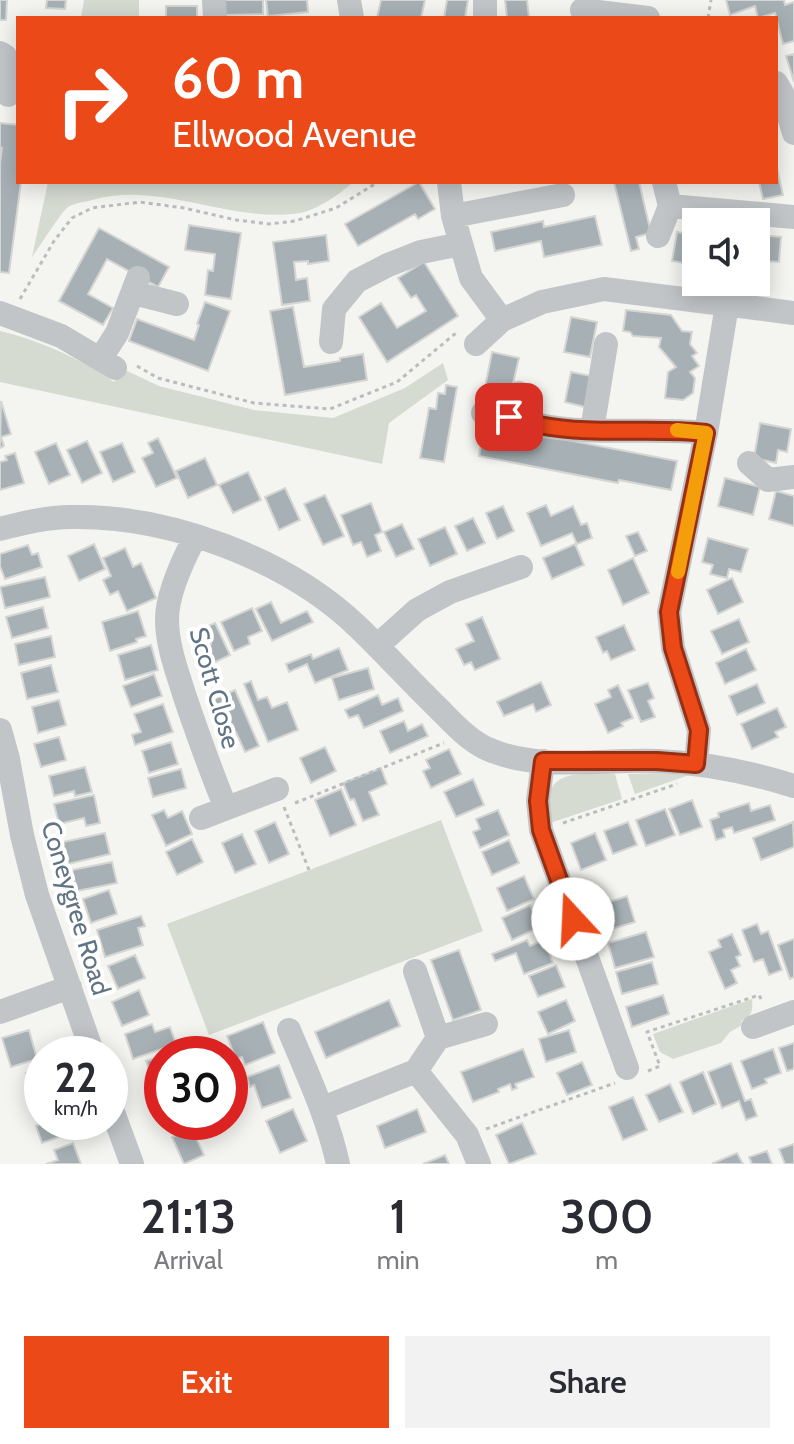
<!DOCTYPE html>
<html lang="en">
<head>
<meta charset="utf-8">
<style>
  :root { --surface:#fff; --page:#f2f2f3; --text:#2b2b33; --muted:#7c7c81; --accent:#ec4918 }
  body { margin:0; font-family:Cabin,sans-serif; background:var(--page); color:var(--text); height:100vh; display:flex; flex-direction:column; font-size:30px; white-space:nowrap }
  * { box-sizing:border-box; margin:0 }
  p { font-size:26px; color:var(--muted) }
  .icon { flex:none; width:44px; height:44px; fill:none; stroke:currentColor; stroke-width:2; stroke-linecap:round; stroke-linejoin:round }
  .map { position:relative; height:1164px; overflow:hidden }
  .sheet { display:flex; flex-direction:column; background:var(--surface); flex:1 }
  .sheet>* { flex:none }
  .banner { position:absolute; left:16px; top:16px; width:762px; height:168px; border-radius:0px; box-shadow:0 4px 20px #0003; background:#ec4918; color:#fff; overflow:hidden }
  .tools { position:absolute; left:682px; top:208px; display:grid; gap:16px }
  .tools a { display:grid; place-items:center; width:88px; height:88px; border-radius:0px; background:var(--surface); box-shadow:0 4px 20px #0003; font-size:40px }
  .speed { position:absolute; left:24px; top:1036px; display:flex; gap:16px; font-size:40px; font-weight:700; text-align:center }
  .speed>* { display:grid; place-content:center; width:104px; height:104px; border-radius:50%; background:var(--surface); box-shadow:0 4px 20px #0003; line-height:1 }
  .speed small { font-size:20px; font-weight:400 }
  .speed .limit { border:12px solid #d22; background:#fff; color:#111 }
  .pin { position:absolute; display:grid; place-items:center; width:68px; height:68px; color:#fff; margin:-34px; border-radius:16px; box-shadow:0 4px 12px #0006 }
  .me { position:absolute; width:88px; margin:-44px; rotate:340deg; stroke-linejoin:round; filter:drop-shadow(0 0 6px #0008) }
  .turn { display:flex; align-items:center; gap:28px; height:168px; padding:0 24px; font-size:36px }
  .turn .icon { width:104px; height:104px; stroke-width:2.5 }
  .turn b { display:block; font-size:56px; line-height:68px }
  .eta { display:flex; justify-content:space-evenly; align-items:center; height:136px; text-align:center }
  .eta b { font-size:48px; font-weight:600; line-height:56px }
  .primary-button { display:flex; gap:16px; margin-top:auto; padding:16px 24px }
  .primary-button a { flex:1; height:92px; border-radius:0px; background:var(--accent); color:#fff; font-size:32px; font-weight:600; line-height:92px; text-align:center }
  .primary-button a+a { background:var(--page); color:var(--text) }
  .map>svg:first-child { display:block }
  .green { fill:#d5dbd1 }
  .building { fill:#a7b1b5; stroke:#d5d5d3; stroke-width:2 }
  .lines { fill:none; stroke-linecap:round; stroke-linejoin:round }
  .path { stroke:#babdbf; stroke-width:3; stroke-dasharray:4 4; stroke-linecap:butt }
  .minor { stroke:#c1c5c8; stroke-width:24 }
  .route-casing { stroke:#992f10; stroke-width:20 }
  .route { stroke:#ec4918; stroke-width:14 }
  .slow { stroke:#f59e0b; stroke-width:14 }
  .labels { text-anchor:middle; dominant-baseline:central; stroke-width:8; stroke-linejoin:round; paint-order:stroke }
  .street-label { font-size:26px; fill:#617483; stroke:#fff }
</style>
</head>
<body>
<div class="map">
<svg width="794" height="1164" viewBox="0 0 794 1164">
  <rect width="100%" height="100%" fill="#f4f4f0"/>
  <path class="green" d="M84,0H139V18H81Z
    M48,182H353C340,194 317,210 300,213C231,224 161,180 92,200C85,202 74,203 68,207C61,212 39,248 32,257Z
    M0,331C41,341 79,358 114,382L125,370L159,386L254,410L333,418L405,388L443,363L448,380L389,423L382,464L0,382Z
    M656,773L689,775L635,794L628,774Z
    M615,774L622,799L550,823C550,815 548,805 549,797C553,767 593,775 615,774Z
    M441,820L483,931L209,1035L167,924Z
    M752,999C753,1011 752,1016 741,1021L742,1025L730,1032L721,1043L673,1059L660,1052L653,1034Z"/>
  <path class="building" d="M0,0H7L6,20H0Z
    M47,0H66L65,9L46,8Z
    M222,0H263V14L223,15Z
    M266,0H307L308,12L268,16Z
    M381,0H425L421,18H377Z
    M447,0H468L465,18H444Z
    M505,0H527L529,18H507Z
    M726,0H784L785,5L794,2V41L783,44L775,13L758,18L755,6L730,15Z
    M166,6H197V18H166Z
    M794,54V82L786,56Z
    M0,123L18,125V182H21L9,273L0,272V163L2,147L0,155Z
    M776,164L783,195L763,199L759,182H776Z
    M419,182L435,209L418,219L415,214L358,246L345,224Z
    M614,182H639L651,233L636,237L639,249L631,251Z
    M595,216L602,245L544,257L541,241L495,251L491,232L543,221L544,227Z
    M189,225L241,233L231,299L205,295L208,270L213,271L215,254L185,250Z
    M99,228L169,267L158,287L107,259L88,294L113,308L103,325L59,301Z
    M677,232L696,235L695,265L672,261Z
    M326,235L329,261L308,264V261L294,262L296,280L307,278L310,301L282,305L273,242Z
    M759,235L781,237L779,262L762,261L761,274H756V249L758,250Z
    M424,262L458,316L387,362L359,317L381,303L397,328L426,311L416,295L411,298L398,278Z
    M205,302L230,311L208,371L129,341L137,319L194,340L199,325L197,324Z
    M293,307L304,367L340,361V358L363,354L367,380L285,395L270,311Z
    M626,310L671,315L682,331L692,332L690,344L697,353L692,356L699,366L690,372L695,378L693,393L683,400L665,398L668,372L676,367L659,347L661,338L633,336L630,332L623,331Z
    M571,317L597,322L590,357L564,352Z
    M492,352L519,358L511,392L485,387Z
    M571,372L591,376L585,407L565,402Z
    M446,385L457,387L444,462L420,458L429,408L436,409L438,393L445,394Z
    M1,401L11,434L1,437L4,446L0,448Z
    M760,423L791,429L787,452L778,450L776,463L754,458Z
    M485,424L677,461L671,490L619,480L618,483L479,456Z
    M158,438L177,478L156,487L142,458L153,453L148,443Z
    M87,441L102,473L82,483L67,450Z
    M56,443L70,475L49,484L35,452Z
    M122,443L135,472L113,482L100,452Z
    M15,453L24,483L0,490V462L7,460L5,456Z
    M205,458L217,485L188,498L176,471Z
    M248,472L261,500L233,513L219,485Z
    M725,478L760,487L753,515L718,506Z
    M285,488L300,520L279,530L265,497Z
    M776,491L794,496V526L769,519Z
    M325,495L344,536L323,545L304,504Z
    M371,503L382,532L375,535L381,551L367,557L361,542L353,545L341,515Z
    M546,505L551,516L573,506L581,525L587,523L592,538L577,544L572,533L541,546L527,513Z
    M503,506L514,531L497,539L486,513Z
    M473,518L485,543L467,551L455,526Z
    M402,524L414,549L396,557L384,532Z
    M445,527L457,554L430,566L418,539Z
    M638,532L647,551L635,556L626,536Z
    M708,538L748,549L741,572L729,569L727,578L710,574L713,565L702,562Z
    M94,544L105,569L79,581L68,556Z
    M575,544L584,565L552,579L543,558Z
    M28,545L32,555L38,553L42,567L5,579L0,566V554Z
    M125,548L133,567L141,563L156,598L127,611L118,591L110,595L103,580L111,576L103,558Z
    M633,558L649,593L623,605L608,570Z
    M45,577L50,597L5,608L0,587Z
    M732,578L743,602L718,614L707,590Z
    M271,602L281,623L307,611L313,622L272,641L256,609Z
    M43,607L48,628L12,638L6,617Z
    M252,608L262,631L248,637L250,644L234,651L221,622Z
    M138,611L146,636L136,639L137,642L110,651L102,622Z
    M482,617L500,659L475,670L471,662L464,665L456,649L474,641L466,624Z
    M739,619L749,642L722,654L711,631Z
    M215,623L230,655L207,666L200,650L211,644L204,628Z
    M624,625L635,650L611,660L607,651L603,653L596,637Z
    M51,636L55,657L19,665L15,644Z
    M151,645L158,670L125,680L118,655Z
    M339,648L348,670L315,683L307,664L289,672L286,664L311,654L313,659Z
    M746,649L756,670L725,684L716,663Z
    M51,665L58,692L27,699L21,673Z
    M368,668L374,689L339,700L332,678Z
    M154,674L162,696L131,707L123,686Z
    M251,681L258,700L267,697L272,708L287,702L298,730L268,742L244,684Z
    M541,682L551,705L536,712L533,704L504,716L497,702Z
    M648,683L654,698L648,701L655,717L641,722L628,690Z
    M757,684L765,703L737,715L729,696Z
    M618,685L633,718L621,723L623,726L608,733L595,704L611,697L608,690Z
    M235,690L259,746L245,752L236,732L226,736L220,722L229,719L224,708L216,712L211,700Z
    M378,695L382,705L398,698L403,711L364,728L358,715L349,718L345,710Z
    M59,700L66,725L38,733L32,707Z
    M163,704L173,732L135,745L132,735L141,732L134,714Z
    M777,708L786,727L775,732L778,737L752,749L741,724Z
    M404,721L408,731L422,724L428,736L390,753L380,731Z
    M59,737L66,760L41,767L34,744Z
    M171,742L178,764L149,773L142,751Z
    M325,747L336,771L311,783L300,758Z
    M449,749L461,774L431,788L423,771L430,768L426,760Z
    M85,767L92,792L75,796L74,791L54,796L49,776Z
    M381,768L387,784L369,792L379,815L363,821L354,799L350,800L343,783Z
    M181,769L186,788L153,797L148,778Z
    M473,779L484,805L456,817L444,792Z
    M341,789L356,825L330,836L315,800Z
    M94,795L100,823L86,826L84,818L59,824L54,804Z
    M692,800L702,827L680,835L669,809Z
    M749,803L751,811L770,805L775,820L734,833L732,827L723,830L725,837L716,840L710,820L719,817L718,813Z
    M665,809L675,835L646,846L636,820Z
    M164,810L168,818L182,811L192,834L166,846L152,815Z
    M498,810L509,835L480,848L473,832L480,829L476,819Z
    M275,822L289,854L269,863L255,831Z
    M628,822L637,845L613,854L604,831Z
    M793,822L794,847L761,860L753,838Z
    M105,833L110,854L68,864L63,842Z
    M595,833L606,860L581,870L571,843Z
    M242,834L256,864L235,873L222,843Z
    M192,839L203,862L177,875L166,852Z
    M509,840L519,863L492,875L482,852Z
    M112,862L117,883L77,891L72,870Z
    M524,876L534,899L507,911L497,888Z
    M109,890L117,914L91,923L83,899Z
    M627,896L635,922L602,932L594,907Z
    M530,905L540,927L512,940L502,918Z
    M141,916L145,926L138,928L143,945L105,957L97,930Z
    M757,924L761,934L768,931L782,970L769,975L763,959L754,962L742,930Z
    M646,932L654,957L615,968L608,943Z
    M732,934L741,955L736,957L740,966L731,970L737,983L725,989L709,952L721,947L718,940Z
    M794,939V977L790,979L778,945Z
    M527,940L530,946L544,940L553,963L524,974L516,953L495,961L492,954Z
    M459,950L481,1010L453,1020L431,960Z
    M135,955L145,978L118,989L108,966Z
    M652,962L658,984L622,994L616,972Z
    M556,965L565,987L538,997L529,976Z
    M139,990L149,1015L122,1026L112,1002Z
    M663,995L669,1014L632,1027L626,1007Z
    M389,1000L400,1026L326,1058L315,1032Z
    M566,1000L575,1021L548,1034L538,1012Z
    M263,1022L275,1053L245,1065L242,1057L236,1059L227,1036Z
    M152,1024L155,1032L170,1027L176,1044L133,1059L125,1034Z
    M29,1030L37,1059L11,1067L2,1038Z
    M569,1030L576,1052L546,1062L539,1039Z
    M794,1043V1069L787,1071L779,1048Z
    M523,1049L534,1077L515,1084L517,1088L512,1090L510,1084L498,1089L499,1092L473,1102L461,1072Z
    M773,1049L781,1073L765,1079L767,1083L752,1089L741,1061Z
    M162,1056V1094L158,1095L146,1061Z
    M582,1062L592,1085L567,1095L557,1073Z
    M731,1063L745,1101L751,1099L757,1116L746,1120L739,1101L722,1108L708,1072Z
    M279,1065L291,1098L262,1108L254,1085L250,1087L247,1077Z
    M42,1066V1099L38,1101L26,1073Z
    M703,1072L716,1104L693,1114L680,1082Z
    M670,1084L683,1112L659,1122L646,1095Z
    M633,1097L647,1130L623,1140L609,1107Z
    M293,1109L307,1141L280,1153L266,1121Z
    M417,1109L426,1132L385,1148L377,1126Z
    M42,1113V1122H66L70,1133L42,1143L36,1126L40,1124L37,1115Z
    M168,1122H194L171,1131Z
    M522,1123L536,1154L509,1164L496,1135Z
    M192,1129L204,1155L184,1164L172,1137Z
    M73,1143L81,1164H46L58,1160L54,1150Z
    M794,1144V1164H785L779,1149Z
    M767,1151L772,1164H752L749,1157Z
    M737,1153L743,1164H714L713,1163Z
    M445,1155L449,1164H423Z"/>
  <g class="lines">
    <path class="path" d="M708,18L711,0
      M20,299L54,241L72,218L92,208L140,202L184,208L236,220L269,224L295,221L336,208L378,182
      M137,366L158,378L254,403L330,409L397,382L456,333
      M295,803L444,743
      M284,807L309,870
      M563,823L677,784
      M648,1071L660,1066L647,1032L759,995L762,1001
      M486,1129L615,1083"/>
    <path class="minor" d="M214,0L215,18
      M349,0L352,18
      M485,0V18
      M582,10L648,18
      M0,53L5,56L8,95
      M776,83L782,93L794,133
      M449,182L453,216L471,278L502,320
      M670,206L794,217
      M453,216L563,195
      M658,236L670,206L664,182
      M134,293L177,304
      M0,313L61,336L115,368
      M331,342L334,309L357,281L388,265L421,252L461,244
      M476,344L502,320L542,302L604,289L794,313
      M101,358L117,333L138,278
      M483,413L509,417L519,393
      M509,417C519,420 529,423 539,425C593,436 651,427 706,433
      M592,430L606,344
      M749,463L768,480L794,477
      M0,529C23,523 47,517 71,517C169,515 287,559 358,627C385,653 411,682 439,709C453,723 470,742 490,750C540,771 604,759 658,761C704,763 750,772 794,786
      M195,537C184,558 167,594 167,619C167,646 177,671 185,697C198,735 211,772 226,808
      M377,646L417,610L450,592L521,567
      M0,730L8,759L22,835L37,895L93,1054
      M543,761L538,801L541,830L627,1068
      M696,764L699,730L673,648L669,612L706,433L727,305
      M201,818L277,789
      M0,1012L70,987
      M753,1027L794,1012
      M289,1030C308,1076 327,1115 338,1164
      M438,1038L486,1024
      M416,1071L467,1135L479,1164
      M110,1104L132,1164
      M323,1108L416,1071L438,1038L415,971"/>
  </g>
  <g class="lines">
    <g class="route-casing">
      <path id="route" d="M509,417C519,420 529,423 539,425C594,436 651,427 706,433L669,612L673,648L699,730L696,764L657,761H543L538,801L541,830L573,919"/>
    </g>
    <use href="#route" class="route"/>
    <path class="slow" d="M677,430L706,433L678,572"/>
  </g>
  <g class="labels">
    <g class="street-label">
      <text transform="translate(215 688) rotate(74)">Scott Close</text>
      <text transform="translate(76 908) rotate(73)">Coneygree Road</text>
    </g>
  </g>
</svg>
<div class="tools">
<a><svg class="icon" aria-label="sound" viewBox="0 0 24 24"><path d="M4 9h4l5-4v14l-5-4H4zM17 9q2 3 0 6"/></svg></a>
</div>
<div class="speed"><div>22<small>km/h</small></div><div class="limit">30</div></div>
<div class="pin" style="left:509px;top:417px;background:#d93025"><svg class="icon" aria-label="arrive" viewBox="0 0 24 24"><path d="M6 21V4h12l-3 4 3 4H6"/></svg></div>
<svg class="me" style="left:573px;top:919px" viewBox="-20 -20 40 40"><circle r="19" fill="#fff"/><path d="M0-13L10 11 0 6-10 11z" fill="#ec4918"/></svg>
<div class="banner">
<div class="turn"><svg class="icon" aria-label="right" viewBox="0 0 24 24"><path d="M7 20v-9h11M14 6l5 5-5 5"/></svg><div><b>60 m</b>Ellwood Avenue</div></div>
</div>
</div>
<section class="sheet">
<div class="eta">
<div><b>21:13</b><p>Arrival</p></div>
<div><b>1</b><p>min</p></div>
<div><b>300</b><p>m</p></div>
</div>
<div class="primary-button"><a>Exit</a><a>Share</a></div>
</section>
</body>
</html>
